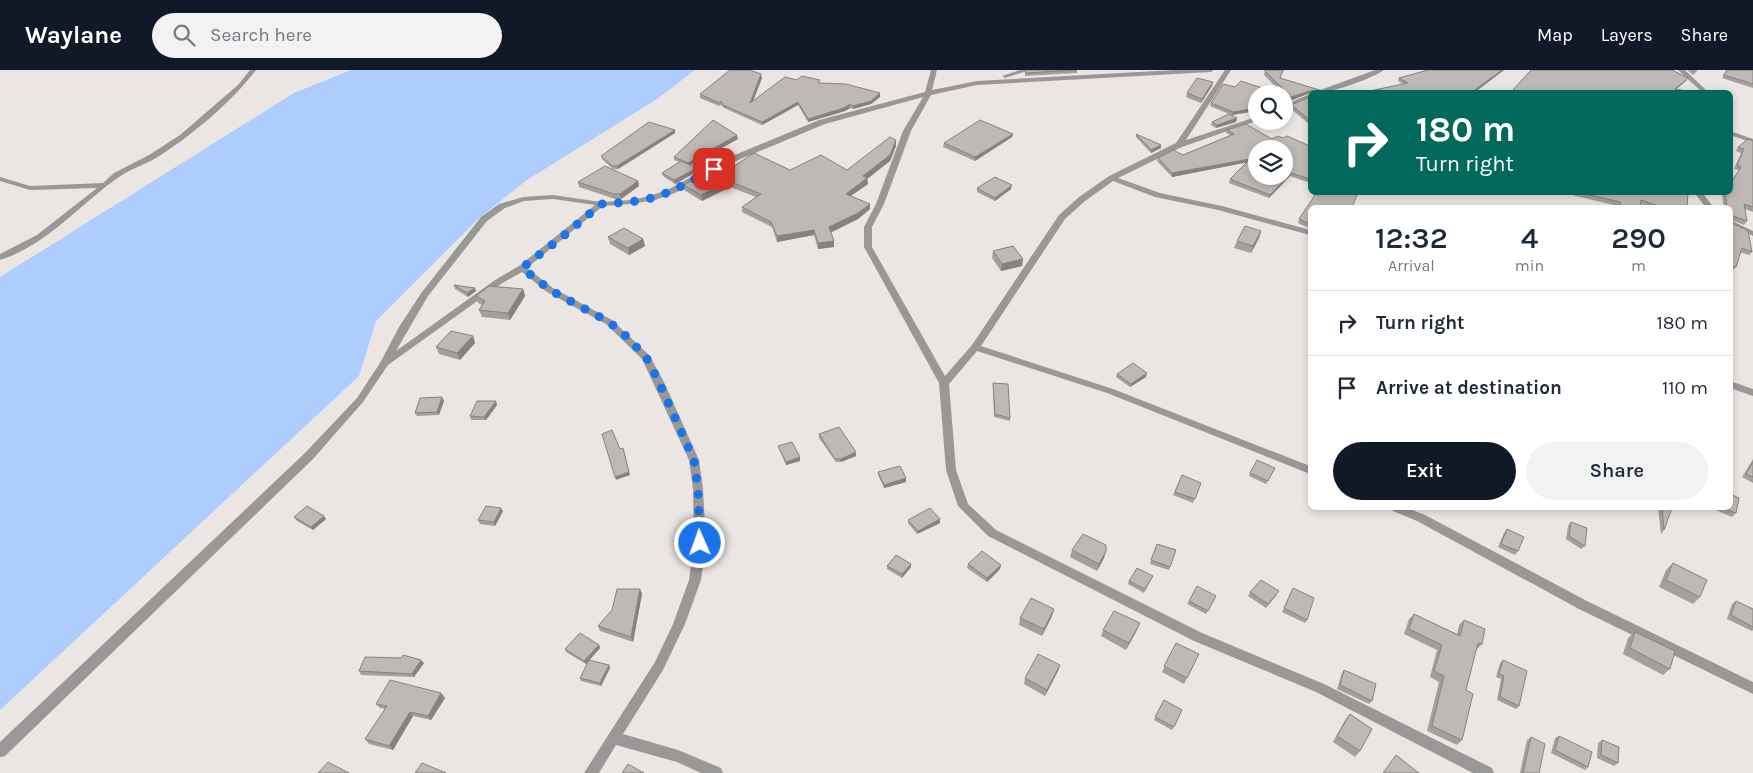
<!DOCTYPE html>
<html lang="en">
<head>
<meta charset="utf-8">
<style>
  :root { --surface:#fff; --page:#f2f2f3; --text:#1f2937; --muted:#747a83; --line:#e0e1e3; --accent:#111827 }
  body { margin:0; font-family:Karla,sans-serif; background:var(--page); color:var(--text); height:100vh; display:flex; flex-direction:column; font-size:19px; white-space:nowrap }
  * { box-sizing:border-box; margin:0 }
  p { font-size:16px; color:var(--muted) }
  .icon { flex:none; width:28px; height:28px; fill:none; stroke:currentColor; stroke-width:2; stroke-linecap:round; stroke-linejoin:round }
  .map { position:relative; flex:1; overflow:hidden }
  .panel { position:absolute; left:1308px; top:135px; width:425px; height:305px; display:flex; flex-direction:column; background:var(--surface); border-radius:8px; box-shadow:0 2px 8px #0003 }
  .panel>* { flex:none }
  .banner { position:absolute; left:1308px; top:20px; width:425px; height:105px; border-radius:8px; box-shadow:0 2px 8px #0003; background:#00695c; color:#fff; overflow:hidden }
  .tools { position:absolute; left:1248px; top:15px; display:grid; gap:10px }
  .tools a { display:grid; place-items:center; width:45px; height:45px; border-radius:50%; background:var(--surface); box-shadow:0 2px 8px #0003; font-size:25px }
  .pin { position:absolute; display:grid; place-items:center; width:42px; height:42px; color:#fff; margin:-21px; border-radius:10px; box-shadow:0 2px 8px #0006 }
  .me { position:absolute; width:55px; margin:-28px; rotate:358deg; stroke-linejoin:round; filter:drop-shadow(0 0 4px #0008) }
  .turn { display:flex; align-items:center; gap:18px; height:105px; padding:0 25px; font-size:22px }
  .turn .icon { width:65px; height:65px; stroke-width:2.5 }
  .turn b { display:block; font-size:35px; line-height:42px }
  .eta { display:flex; justify-content:space-evenly; align-items:center; height:85px; text-align:center }
  .eta b { font-size:30px; font-weight:600; line-height:35px }
  .primary-button { display:flex; gap:10px; margin-top:auto; padding:10px 25px }
  .primary-button a { flex:1; height:58px; border-radius:30px; background:var(--accent); color:#fff; font-size:20px; font-weight:600; line-height:58px; text-align:center }
  .primary-button a+a { background:var(--page); color:var(--text) }
  ul { padding:0; list-style:none }
  li { display:flex; align-items:center; gap:15px; height:65px; padding:0 25px; border-top:1px solid var(--line) }
  li div { flex:1 }
  li b { display:block; font-size:19px }
  li em { font-style:normal }
  header { display:flex; align-items:center; gap:30px; box-sizing:border-box; height:70px; padding:0 25px; background:var(--accent); color:#fff }
  header strong { font-size:24px }
  nav { display:flex; gap:28px; margin-inline-start:auto; font-size:18px }
  .search { width:350px; height:45px; background:var(--page); display:flex; align-items:center; gap:12px; box-sizing:border-box; padding:0 18px; border-radius:28px; color:var(--muted); font-size:19px }
  .map>svg:first-child { display:block }
  .water { fill:#accdfd }
  .lines { fill:none; stroke-linecap:round; stroke-linejoin:round }
  .minor { fill:#9a9896; fill-rule:evenodd }
  .wall { fill:#a49f9d }
  .shaded-wall { fill:#86827f }
  .building { fill:#bfb9b6; stroke:#86827f; fill-rule:evenodd }
  .route { stroke:#1a73e8; stroke-width:9; stroke-dasharray:0 16.2 }
</style>
</head>
<body>
<header>
<strong>Waylane</strong>
<div class="search"><svg class="icon" aria-label="search" viewBox="0 0 24 24"><circle cx="10" cy="10" r="6"/><path d="M15 15l6 6"/></svg>Search here</div>
<nav><a>Map</a><a>Layers</a><a>Share</a></nav>
</header>
<div class="map">
<svg width="1753" height="703" viewBox="0 0 1753 703">
  <rect width="100%" height="100%" fill="#ebe6e3"/>
  <path class="water" d="M351,0H695L657,29L527,110L478,149L376,251L359,306L0,640V207L294,23Z"/>
  <g class="lines">
    <path class="minor" d="M250,0H256C232,32 190,67 156,88C144,95 130,99 119,107C80,134 46,176 0,190V184L37,165L97,118L30,120L0,111V107L30,116L103,113L114,103L149,85L180,65L238,15Z
      M931,0H937L932,20L977,11L1175,0H1214L1211,2L977,15L931,25L911,61L884,134L872,157V177L945,306L972,275L1059,145L1079,127L1109,106L1176,73L1225,0H1231L1186,70L1256,47V51L1182,77L1118,108L1160,123L1222,136L1310,160V165L1218,140L1155,127L1113,111L1085,131L1065,149L981,276L1113,319L1310,396V404L1107,323L977,281L949,314L956,400L968,434L996,460L1202,563L1324,614L1492,698L1494,703H1473L1316,622L1194,571L988,466L958,436L946,400L939,313L864,177V157L876,134L903,61L923,27L825,54L731,93L675,123L655,130L631,134L603,136L527,198L553,218L612,250L649,285L663,310L699,390L703,419L706,473L701,510L685,554L663,600L623,664L678,680L721,698L723,703H701L677,692L616,675L599,703H584L655,592L673,554L689,510L694,473L693,419L689,390L642,289L606,254L547,222L522,202L501,214L388,295L363,332L313,389L5,686L0,687V672L305,383L357,328L380,293L399,257L422,222L481,147L499,134L523,127L553,125L601,132L631,130L650,126L669,119L725,89L819,50L925,22ZM553,129L595,135L519,196L495,210L396,281L428,226L487,151L505,138L524,131Z
      M1020,0H1030L1005,8L1002,6Z
      M1375,0H1384C1371,9 1330,24 1315,22Z
      M1678,0H1685L1708,22H1702Z
      M1310,24V28L1284,39V35Z
      M1730,61L1753,69V73L1730,65Z
      M1694,122H1702L1714,138H1706Z
      M1730,150L1753,161V166L1730,155Z
      M1730,311L1753,319V326L1730,318Z
      M1392,438H1407L1425,445L1587,531L1753,612V624L1579,539L1417,451L1393,441Z"/>
  </g>
  <path class="wall" d="M1025,0H1077V3L1025,6Z
    M1265,0H1284L1280,8L1326,22H1310V23L1284,33V24H1283L1264,5Z
    M1428,0H1504L1475,22H1365L1403,14L1398,11L1399,8Z
    M1687,0H1698L1693,5Z
    M1726,0H1753V18L1722,8Z
    M762,8L753,31L797,10L880,23V27L871,34L853,39L850,38L845,41L808,52L798,35L762,55L724,38L721,35L719,36L700,28V24Z
    M1213,12L1212,16L1201,33L1186,27L1187,23Z
    M1235,17L1256,24V41L1232,45L1230,44L1237,48L1236,52L1216,58L1211,55L1212,52L1229,44L1210,36L1211,33Z
    M1310,27V55L1290,38L1291,35Z
    M675,60V63L618,99H613L602,89L601,86Z
    M1227,60L1272,69L1283,68L1310,76V113L1290,106L1269,128L1229,113L1230,109L1247,92L1172,107L1157,91L1158,88L1183,85L1230,65L1226,63Z
    M1136,64L1161,78L1151,83L1136,67Z
    M1012,67L975,91L943,77L944,73Z
    M738,69L691,95L698,101L675,114L663,106L662,103L679,92L674,90V87Z
    M896,70V76L890,91L867,108L868,114L851,126L870,139L858,149L831,162L834,177L818,179L814,165L777,172L772,157L742,142V137L756,127L730,117L702,131L684,120V115L719,106L790,100H847Z
    M1753,71V142L1745,139L1747,151L1744,155L1732,150V153L1752,182L1749,185L1740,182L1736,197L1733,200L1730,199V138H1724L1722,125L1724,122H1730L1739,100L1734,99L1741,83L1736,81L1738,77Z
    M638,111L639,116L621,129H615L579,117L578,112Z
    M977,118L1011,119L995,131L977,122Z
    M1572,122H1688L1687,138H1652L1641,134L1640,138H1618V136L1572,125Z
    M1310,138V157L1309,158L1298,153L1299,149Z
    M1261,161L1259,168L1251,183L1234,178L1237,171Z
    M608,167L643,169L645,176L629,185L610,174Z
    M993,181L1023,189L1022,196L1001,201L992,188Z
    M454,215L475,218L476,221L468,227L455,219Z
    M523,219L525,226L510,250L482,247L479,240L482,235L478,233L476,226Z
    M473,266L475,273L460,290L439,284L436,277Z
    M1117,304L1146,307L1130,317L1116,307Z
    M993,313L1010,348V351L994,347Z
    M442,327L444,331L439,345L417,346L415,343Z
    M497,335L486,350H471L470,346Z
    M819,364L856,386L841,392H836L819,368Z
    M778,376L800,387V391L786,395L779,379Z
    M1753,389V413L1742,407Z
    M1275,398L1266,414L1249,406L1250,403Z
    M878,402L906,408V412L884,418L878,405Z
    M1182,405L1201,413L1193,433L1173,425Z
    M1658,438H1672L1664,460L1661,464Z
    M1711,438H1730L1736,443L1732,447Z
    M503,441L495,456L480,454L478,450Z
    M294,447L326,449L313,460L297,451Z
    M940,449V453L917,464L908,453V450Z
    M1571,452L1585,476L1581,479L1566,469L1568,456Z
    M1507,459L1518,481L1515,485L1498,477L1504,463Z
    M1157,474L1176,480L1169,500L1150,494Z
    M1072,480L1104,488L1097,501L1070,487Z
    M1673,493L1700,527L1693,534L1659,517L1666,500Z
    M968,494L1001,495L1000,499L987,512L967,498Z
    M887,496L911,497L902,508L887,499Z
    M1153,506L1144,523L1128,514L1129,511Z
    M640,519L642,524L633,572L600,561L598,556Z
    M1250,522L1277,525L1266,538L1248,526Z
    M1291,522L1307,550L1305,553L1282,542Z
    M1216,526L1206,544L1187,534L1189,531Z
    M1736,531L1753,539V560L1752,561L1727,549L1732,534Z
    M1054,539L1052,546L1042,566L1019,555L1020,548Z
    M1414,544L1457,564L1459,555L1464,550L1482,574L1476,580L1466,620L1462,670L1457,675L1427,661L1439,612L1430,607L1437,580L1404,564L1409,549Z
    M1103,560H1137L1126,580L1101,566Z
    M1635,562L1670,599L1663,605L1623,584L1628,568Z
    M1176,573L1199,584L1184,614L1162,602Z
    M599,575L600,578L586,594L566,582L565,579Z
    M1503,590L1519,636L1516,639L1497,630L1501,609L1496,607L1500,593Z
    M424,593L414,607L361,605L359,601Z
    M609,595L610,598L601,616L581,611L580,608Z
    M1060,595L1058,601L1045,626L1024,614L1025,608Z
    M1344,600L1372,631L1369,634L1337,619L1342,603Z
    M441,623L445,628L431,650L413,646L393,680L369,674L365,669L385,639L380,638L376,634Z
    M1164,630L1182,640L1172,660L1154,650Z
    M1350,644L1360,681L1355,687L1333,672L1345,650Z
    M1559,666L1588,697L1585,700L1551,683L1555,668Z
    M1531,667L1539,703H1520L1527,670Z
    M1602,670L1618,693L1614,696L1597,688L1598,673Z"/>
  <path class="shaded-wall" d="M1502,0H1504L1475,22H1472Z
    M761,4L762,8L751,36L750,33Z
    M1688,8L1686,11L1673,22L1675,19Z
    M1213,12L1212,16L1201,33L1202,29Z
    M1313,20L1312,22H1310V23L1290,31L1291,27Z
    M880,23V27L871,34L853,39V36Z
    M1291,27L1289,31L1284,33V30Z
    M798,32V35L762,55V52Z
    M850,34V38L845,41L808,52V49Z
    M1256,38V41L1232,45L1233,42Z
    M1237,48L1236,52L1216,58L1217,55Z
    M675,60V63L618,99L617,96Z
    M1013,64L1012,67L975,91V87Z
    M737,65L738,69L689,96L688,93Z
    M896,70V76L890,91L866,110L867,108L868,114L846,129V124Z
    M1161,75V78L1151,83V80Z
    M1250,89L1249,92L1172,107V103Z
    M697,98L698,101L675,114L674,110Z
    M1291,103L1290,106L1269,128L1270,125Z
    M638,111L639,116L621,129L620,124Z
    M729,111L730,117L702,131L701,125Z
    M1012,115L1011,119L995,131V128Z
    M870,134V139L858,149L830,163L829,157Z
    M814,160V165L777,172V166Z
    M1261,161L1259,168L1251,183L1253,176Z
    M643,169L645,176L629,185L628,178Z
    M834,171V177L818,179V173Z
    M1023,189L1022,196L1001,201L1002,194Z
    M475,218L476,221L468,227L467,223Z
    M523,219L525,226L510,250L508,243Z
    M473,266L475,273L460,290L457,283Z
    M1147,303L1146,307L1130,317L1131,314Z
    M442,327L444,331L439,345L437,342Z
    M496,331L497,335L486,350L484,347Z
    M624,382L630,405L616,410L615,407Z
    M856,382V386L841,392V389Z
    M800,387V391L786,395V392Z
    M906,408V412L884,418V415Z
    M501,438L503,441L495,456L494,452Z
    M324,446L326,449L313,460L311,457Z
    M940,449V453L917,464L918,461Z
    M1106,481L1104,488L1097,501L1099,494Z
    M911,494V497L902,508V504Z
    M1001,495L1000,499L987,512V508Z
    M640,519L642,524L633,572L631,567Z
    M1054,539L1052,546L1042,566L1044,559Z
    M1140,553L1137,560L1126,580L1129,573Z
    M599,575L600,578L586,594L584,591Z
    M421,590L424,593L414,607L412,604Z
    M609,595L610,598L601,616L600,613Z
    M1060,595L1058,601L1045,626L1047,620Z
    M441,623L445,628L431,650L428,646Z
    M410,642L413,646L393,680L389,676Z"/>
  <path class="building" d="M730,0H750L761,4L750,33L785,7L797,10L802,6L820,10L818,13L846,14L880,23L871,31L853,36L850,34L844,38L808,49L798,32L762,52L723,35L721,31L719,33L700,24Z
    M1025,0H1077L1026,3Z
    M1265,0H1283L1280,8L1326,22H1312L1313,20L1291,27L1265,1Z
    M1428,0H1502L1472,22H1365L1408,13L1399,8Z
    M1531,0H1672L1688,8L1675,19L1692,22H1511Z
    M1727,0H1753V14L1724,5Z
    M1197,8L1213,12L1202,29L1187,23Z
    M1241,11L1280,24H1256V38L1233,42L1211,33L1223,14L1235,17Z
    M1284,25L1291,27L1284,30V32Z
    M1310,27V50L1291,35Z
    M1229,44L1237,48L1217,55L1212,52Z
    M713,50L737,65L688,93L674,87Z
    M980,50L1013,64L975,87L944,73Z
    M649,52L675,60L617,96H612L601,86Z
    M1246,54L1272,69L1278,66L1283,68L1287,66L1310,76V109L1291,103L1270,125L1230,109L1250,89L1172,103L1158,88L1173,80L1183,85L1234,64L1227,60ZM1256,79H1284V106H1256Z
    M1136,64L1161,75L1151,80Z
    M890,67L896,70L890,85L863,106L867,108L846,124L870,134L858,143L829,157L834,171L818,173L814,160L777,166L771,152L742,137L761,124L729,111L701,125L684,115L709,101L719,106L754,83L790,100L821,85L847,100Z
    M1748,69L1753,71V137L1744,134L1747,151L1731,145L1732,153L1748,161L1752,182L1742,178L1736,197L1730,195V138H1727L1725,122H1730V114L1741,97L1737,95L1744,79L1738,77Z
    M681,91L697,98L674,110L662,103Z
    M605,96L638,111L620,124H614L578,112Z
    M995,107L1012,115L995,128L977,118Z
    M1317,122H1358L1352,138H1310V154L1299,149Z
    M1577,122H1688L1687,138H1665L1641,130L1640,138H1621L1620,132Z
    M1245,156L1261,161L1253,176L1237,171Z
    M624,158L643,169L628,178L608,167Z
    M1013,176L1023,189L1002,194L993,181Z
    M454,215L475,218L467,223Z
    M489,216L523,219L508,243L479,240L485,231L476,226Z
    M451,261L473,266L457,283L436,277Z
    M1133,293L1147,303L1131,314L1117,304Z
    M993,313L1008,314L1010,348L995,344Z
    M442,327L437,342L415,343L420,328Z
    M477,331H496L484,347L470,346Z
    M839,357L856,382L841,389H835L819,364Z
    M612,360L620,379L623,378L629,402L615,407L602,364Z
    M792,372L800,387L786,392L778,376Z
    M1257,390L1275,398L1268,411L1250,403Z
    M1753,392V407L1746,404Z
    M900,396L906,408L884,415L878,402Z
    M1182,405L1201,413L1195,429L1175,422Z
    M1730,424L1739,428L1736,443L1722,438H1730Z
    M307,436L324,446L311,457L294,447Z
    M486,436L501,438L494,452L478,450Z
    M930,438L940,449L918,461L908,450Z
    M1662,438H1672L1664,460Z
    M1571,452L1587,458L1585,476L1569,466Z
    M1507,459L1524,467L1518,481L1501,474Z
    M1083,464L1106,475V481L1099,494L1072,480Z
    M1157,474L1176,480L1170,497L1151,490Z
    M982,481L1001,495L987,508L968,494Z
    M896,485L911,494L902,504L887,496Z
    M1673,493L1707,510L1700,527L1666,510Z
    M1137,498L1153,506L1145,519L1129,511Z
    M1261,510L1279,521L1268,534L1250,522Z
    M1197,516L1216,526L1208,541L1189,531Z
    M1293,518L1314,528L1307,550L1284,538Z
    M617,519H640L631,567L598,556L612,540Z
    M1031,528L1054,539L1044,559L1020,548Z
    M1736,531L1753,539V557L1731,545Z
    M1114,541L1140,553L1129,573L1103,560Z
    M1414,544L1460,566L1464,550L1485,559L1482,574L1478,573L1466,620L1473,624L1462,670L1432,656L1444,606L1434,601L1442,575L1409,559Z
    M1635,562L1675,581L1670,599L1630,578Z
    M580,563L599,575L584,591L565,579Z
    M1176,573L1199,584L1187,608L1164,596Z
    M1038,584L1060,595L1047,620L1025,608Z
    M403,585L421,590L412,604L359,601L365,587L401,588Z
    M589,590L609,595L600,613L580,608Z
    M1503,590L1527,601L1519,636L1500,627L1504,606L1499,604Z
    M1344,600L1376,614L1372,631L1340,615Z
    M390,610L441,623L428,646L410,642L389,676L365,669L387,636L376,634Z
    M1164,630L1182,640L1174,657L1155,647Z
    M1350,644L1372,659L1360,681L1337,666Z
    M1559,666L1592,682L1588,697L1555,680Z
    M1531,667L1545,674L1539,703H1523Z
    M1602,670L1619,677L1618,693L1601,685Z
    M1396,685L1419,703H1383Z
    M328,692L349,703H318Z
    M422,693L446,703H415Z
    M628,694L644,703H622Z"/>
  <g class="lines">
    <path class="route" d="M700,473L698,419L694,390L658,310L646,287L624,264L609,252L550,220L522,198L561,168L601,134L631,132L652,128L672,121L714,99"/>
  </g>
</svg>
<div class="tools">
<a><svg class="icon" aria-label="search" viewBox="0 0 24 24"><circle cx="10" cy="10" r="6"/><path d="M15 15l6 6"/></svg></a>
<a><svg class="icon" aria-label="layers" viewBox="0 0 24 24"><path d="M12 4l9 5-9 5-9-5zM3 14l9 5 9-5"/></svg></a>
</div>
<div class="pin" style="left:714px;top:99px;background:#d93025"><svg class="icon" aria-label="arrive" viewBox="0 0 24 24"><path d="M6 21V4h12l-3 4 3 4H6"/></svg></div>
<svg class="me" style="left:700px;top:473px" viewBox="-20 -20 40 40"><circle r="17" fill="#1a73e8" stroke="#fff" stroke-width="3"/><path d="M0-11L8 9 0 5-8 9z" fill="#fff"/></svg>
<div class="banner">
<div class="turn"><svg class="icon" aria-label="right" viewBox="0 0 24 24"><path d="M7 20v-9h11M14 6l5 5-5 5"/></svg><div><b>180 m</b>Turn right</div></div>
</div>
<section class="panel">
<div class="eta">
<div><b>12:32</b><p>Arrival</p></div>
<div><b>4</b><p>min</p></div>
<div><b>290</b><p>m</p></div>
</div>
<ul>
<li><svg class="icon" aria-label="right" viewBox="0 0 24 24"><path d="M7 20v-9h11M14 6l5 5-5 5"/></svg><div><b>Turn right</b></div><em>180 m</em></li>
<li><svg class="icon" aria-label="arrive" viewBox="0 0 24 24"><path d="M6 21V4h12l-3 4 3 4H6"/></svg><div><b>Arrive at destination</b></div><em>110 m</em></li>
</ul>
<div class="primary-button"><a>Exit</a><a>Share</a></div>
</section>
</div>
</body>
</html>
